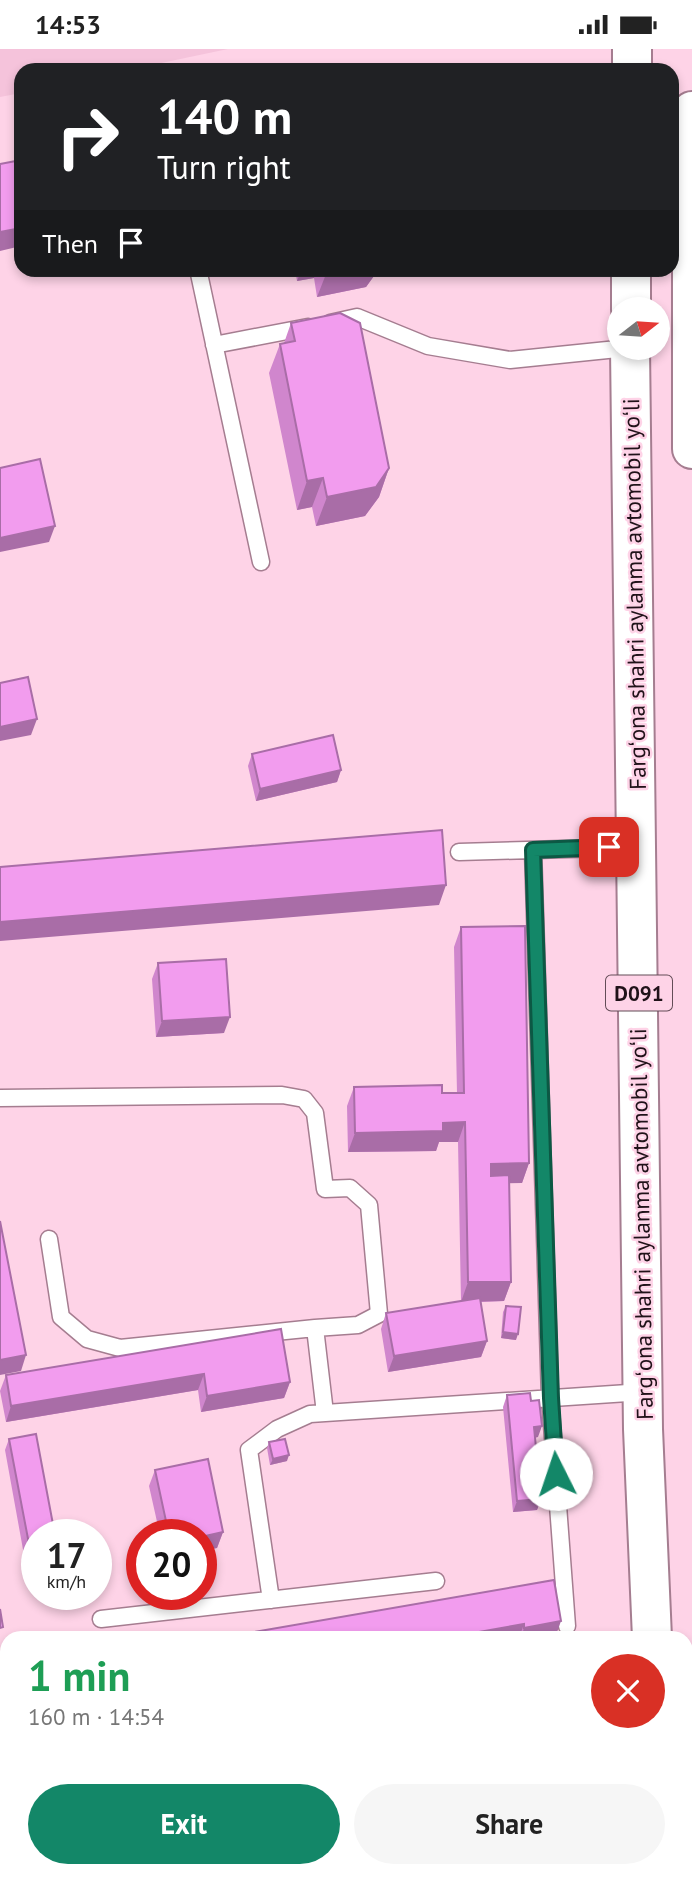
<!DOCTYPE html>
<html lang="en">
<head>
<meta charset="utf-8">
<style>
  :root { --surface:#fff; --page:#f6f6f6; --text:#222; --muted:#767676; --accent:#138768 }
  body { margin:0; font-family:"PT Sans",sans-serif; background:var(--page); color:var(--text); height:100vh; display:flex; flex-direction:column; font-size:26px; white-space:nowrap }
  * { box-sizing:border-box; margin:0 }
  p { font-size:23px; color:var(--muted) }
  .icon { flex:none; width:38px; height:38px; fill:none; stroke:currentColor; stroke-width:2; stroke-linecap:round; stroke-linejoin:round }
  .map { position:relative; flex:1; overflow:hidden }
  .details { position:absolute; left:0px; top:1582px; width:693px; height:247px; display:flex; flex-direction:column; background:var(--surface); border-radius:21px 21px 0 0; box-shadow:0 4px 10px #0003 }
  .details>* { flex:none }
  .top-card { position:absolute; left:14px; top:14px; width:665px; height:214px; border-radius:21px; box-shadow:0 4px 10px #0003; background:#202124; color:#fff; overflow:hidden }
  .needle { width:46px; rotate:73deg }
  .buttons { position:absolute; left:607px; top:248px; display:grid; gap:14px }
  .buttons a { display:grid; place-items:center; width:63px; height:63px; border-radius:50%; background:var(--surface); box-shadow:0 4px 10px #0003; font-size:35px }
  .speed { position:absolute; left:21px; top:1470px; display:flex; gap:14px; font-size:35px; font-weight:700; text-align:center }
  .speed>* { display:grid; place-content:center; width:91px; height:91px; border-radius:50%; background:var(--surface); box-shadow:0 4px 10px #0003; line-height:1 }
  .speed small { font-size:18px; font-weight:400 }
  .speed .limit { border:10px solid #d22; background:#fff; color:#111 }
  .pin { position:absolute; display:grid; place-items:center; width:60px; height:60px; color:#fff; margin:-30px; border-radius:14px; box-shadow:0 4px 10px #0006 }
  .me { position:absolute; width:77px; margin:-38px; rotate:356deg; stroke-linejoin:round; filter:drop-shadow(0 0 5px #0008) }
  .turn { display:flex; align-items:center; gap:24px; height:147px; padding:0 28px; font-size:32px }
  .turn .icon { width:91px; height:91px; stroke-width:2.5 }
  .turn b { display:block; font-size:49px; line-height:60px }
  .then { display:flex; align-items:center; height:66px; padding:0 28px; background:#0003; gap:14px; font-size:26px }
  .round { display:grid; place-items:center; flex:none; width:74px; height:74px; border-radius:37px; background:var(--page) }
  .summary { display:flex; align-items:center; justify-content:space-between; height:119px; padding:0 28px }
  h1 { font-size:42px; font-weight:700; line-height:52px; color:#1e9e55 }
  .cta { display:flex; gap:14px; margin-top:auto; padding:14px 28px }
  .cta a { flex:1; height:80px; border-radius:42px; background:var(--accent); color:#fff; font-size:28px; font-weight:700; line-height:80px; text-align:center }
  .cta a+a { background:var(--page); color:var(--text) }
  .status { display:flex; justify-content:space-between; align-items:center; height:49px; padding:0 35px; background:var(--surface); direction:ltr }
  .status svg { height:19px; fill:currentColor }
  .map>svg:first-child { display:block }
  .built { fill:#f5c3db }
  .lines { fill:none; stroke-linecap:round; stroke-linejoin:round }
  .service-casing { stroke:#a57d90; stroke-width:19 }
  .trunk-casing { stroke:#a57d90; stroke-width:42 }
  .service { stroke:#fff; stroke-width:16 }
  .trunk { stroke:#fff; stroke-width:38 }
  .wall { fill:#d086cd }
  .shaded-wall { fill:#a96da7 }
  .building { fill:#f29cee; stroke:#a96da7; stroke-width:2 }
  .route-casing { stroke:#0c5844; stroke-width:18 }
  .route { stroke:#138768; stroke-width:12 }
  .labels { text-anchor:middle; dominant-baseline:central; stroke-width:5; stroke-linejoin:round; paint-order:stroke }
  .shield { fill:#fed3e7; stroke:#634c57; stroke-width:2 }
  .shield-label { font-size:21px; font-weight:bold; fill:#201219 }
  .street-label { font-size:23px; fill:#201219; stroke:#fed3e7 }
</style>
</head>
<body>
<div class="status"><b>14:53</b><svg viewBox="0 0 49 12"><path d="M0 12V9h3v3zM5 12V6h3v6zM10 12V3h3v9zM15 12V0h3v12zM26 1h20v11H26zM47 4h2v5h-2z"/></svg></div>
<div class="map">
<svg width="692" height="1828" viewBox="0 0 692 1828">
  <rect width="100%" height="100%" fill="#fed3e7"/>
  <path class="built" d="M0,0H228L128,21H21V44L0,48Z
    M7,1748V1822H572L573,1828H0V1750Z"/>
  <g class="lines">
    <g class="service-casing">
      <path id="service" d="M198,220L261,513
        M330,274L357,268L428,297L510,311L627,299
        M214,296L308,278
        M533,801L550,1349L567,1577
        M459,803L637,798
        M0,1049L282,1046L304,1050L315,1064L325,1140L350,1139L369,1156L379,1265L358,1276L315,1279
        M49,1190L61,1268L87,1290L120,1299L315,1279L325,1364
        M271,1551L249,1401L277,1380L310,1365L643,1343
        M101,1570L436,1532
        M0,1731L7,1730
        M0,1784L7,1782
        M301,1822L303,1828
        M100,1828L133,1822"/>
    </g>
    <g class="trunk-casing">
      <path id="trunk" d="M632,21V0
        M692,62V400
        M631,261V220
        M630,299L643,1380L652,1589
        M662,1822V1828"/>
    </g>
    <use href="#service" class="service"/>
    <use href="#trunk" class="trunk"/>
  </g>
  <path class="wall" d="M295,220H379L366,238L317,248L314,229L297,232Z
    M291,274L389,419L379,448L365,467L316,477L312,458L297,461L269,324L280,295L284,294Z
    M252,705L341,721L337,733L256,752L248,717Z
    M461,878L529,1114L522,1134H509L511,1233L504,1252L481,1253L487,1292L481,1308L388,1323L381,1280L386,1264L461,1252L458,1093H439L436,1102L348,1103L347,1057L354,1038L442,1044H457L454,898Z
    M158,914L224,984L156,988L152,930Z
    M506,1257L516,1291L501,1289L503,1263Z
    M281,1280L290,1333L284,1349L201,1363L198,1341L6,1373L0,1342L6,1326Z
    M507,1346L538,1388L535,1389L541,1450L537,1461L513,1463L503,1358Z
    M9,1390L37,1486V1504L24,1506L5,1401Z
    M269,1393L287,1412L270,1416L267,1399Z
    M155,1421L223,1483L217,1499L201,1486H160L149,1437Z
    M554,1531L555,1589H220Z
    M510,1822H575L576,1828H511Z"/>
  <path class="shaded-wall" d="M21,179V197L0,202V183Z
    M302,220H317L314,229L297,232Z
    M328,220H379L366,238L317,248Z
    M389,419L379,448L365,467L316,477L327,448Z
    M323,429L312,458L297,461L307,432Z
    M55,477L49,493L0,503V489Z
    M37,670L31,686L0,692V678Z
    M341,721L337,733L256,752L260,740Z
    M446,836L439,856L0,892V873Z
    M230,968L224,984L156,988L162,972Z
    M465,1073L458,1093H439L436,1102L348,1103L355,1084L443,1074Z
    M529,1114L522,1134L484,1135L491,1115Z
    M468,1233H511L504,1252L461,1253Z
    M503,1283L518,1285L516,1291L501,1289Z
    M487,1292L481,1308L388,1323L394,1307Z
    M26,1306L21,1322L0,1326V1311Z
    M204,1325L198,1341L6,1373L11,1357Z
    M290,1333L284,1349L201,1363L207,1347Z
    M542,1377L538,1388L530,1389L534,1378Z
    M289,1406L287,1412L270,1416L273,1410Z
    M541,1450L537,1461L513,1463L517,1452Z
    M223,1483L217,1499L201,1503V1488Z
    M37,1493V1504L24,1506L29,1495Z
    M561,1572L555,1589H521L524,1579Z
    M524,1575L519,1589H445Z"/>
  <path class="building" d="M21,111V179L0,183V115Z
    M340,264L360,274L389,419L376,438L327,448L323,429L307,432L280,295L295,292L291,274Z
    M40,410L55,477L0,489V419Z
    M28,628L37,670L0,678V634Z
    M333,686L341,721L260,740L252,705Z
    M442,781L446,836L0,873V818Z
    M525,877L529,1114L491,1115V1127L509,1126L511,1233H468L465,1073L443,1074V1082L355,1084L354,1038L442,1036V1044H464L461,878Z
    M226,910L230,968L162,972L158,914Z
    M0,1172L26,1306L0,1311Z
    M480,1249L487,1292L394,1307L386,1264Z
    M506,1257L521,1258L518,1285L503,1283Z
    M281,1280L290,1333L207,1347L204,1325L11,1357L6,1326Z
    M530,1344L531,1352L539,1351L542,1377L534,1378L541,1450L517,1452L507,1346Z
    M36,1385L55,1486H37V1493L29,1495L9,1390Z
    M285,1390L289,1406L273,1410L269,1393Z
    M208,1410L223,1483L201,1488V1486H169L155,1421Z
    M554,1531L561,1572L524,1579V1575L445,1589H220Z
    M0,1560L3,1578L0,1579Z
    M7,1784V1822H42L44,1828H0V1786Z
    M517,1822H575L576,1828H517Z"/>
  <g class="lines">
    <g class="route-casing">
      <path id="route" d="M556,1425L551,1349L533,801L609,798"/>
    </g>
    <use href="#route" class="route"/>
  </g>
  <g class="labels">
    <rect class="shield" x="606" y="926.5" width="66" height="35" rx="5"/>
    <g class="shield-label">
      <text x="639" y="944">D091</text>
    </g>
    <g class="street-label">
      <text transform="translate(634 545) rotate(-91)">Fargʻona shahri aylanma avtomobil yoʻli</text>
      <text transform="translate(641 1175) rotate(-91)">Fargʻona shahri aylanma avtomobil yoʻli</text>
    </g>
  </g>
</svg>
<div class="buttons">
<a><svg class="needle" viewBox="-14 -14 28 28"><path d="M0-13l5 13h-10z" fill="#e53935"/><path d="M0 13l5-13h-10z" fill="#767676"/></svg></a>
</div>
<div class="speed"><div>17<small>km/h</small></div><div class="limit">20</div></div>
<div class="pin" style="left:609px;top:798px;background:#d93025"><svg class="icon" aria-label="arrive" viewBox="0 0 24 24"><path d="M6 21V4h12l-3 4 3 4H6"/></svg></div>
<svg class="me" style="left:556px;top:1425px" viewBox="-20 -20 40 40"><circle r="19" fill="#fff"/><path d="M0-13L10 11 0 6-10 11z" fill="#138768"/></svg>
<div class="top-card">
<div class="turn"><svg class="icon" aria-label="right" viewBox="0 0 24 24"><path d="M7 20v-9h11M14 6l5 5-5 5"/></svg><div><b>140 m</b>Turn right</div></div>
<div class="then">Then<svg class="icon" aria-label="arrive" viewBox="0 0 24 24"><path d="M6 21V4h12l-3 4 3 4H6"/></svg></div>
</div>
<section class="details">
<div class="summary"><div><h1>1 min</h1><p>160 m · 14:54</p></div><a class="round" style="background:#d93025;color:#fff"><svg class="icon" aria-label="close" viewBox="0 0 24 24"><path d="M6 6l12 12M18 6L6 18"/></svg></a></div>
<div class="cta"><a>Exit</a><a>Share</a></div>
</section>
</div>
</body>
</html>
